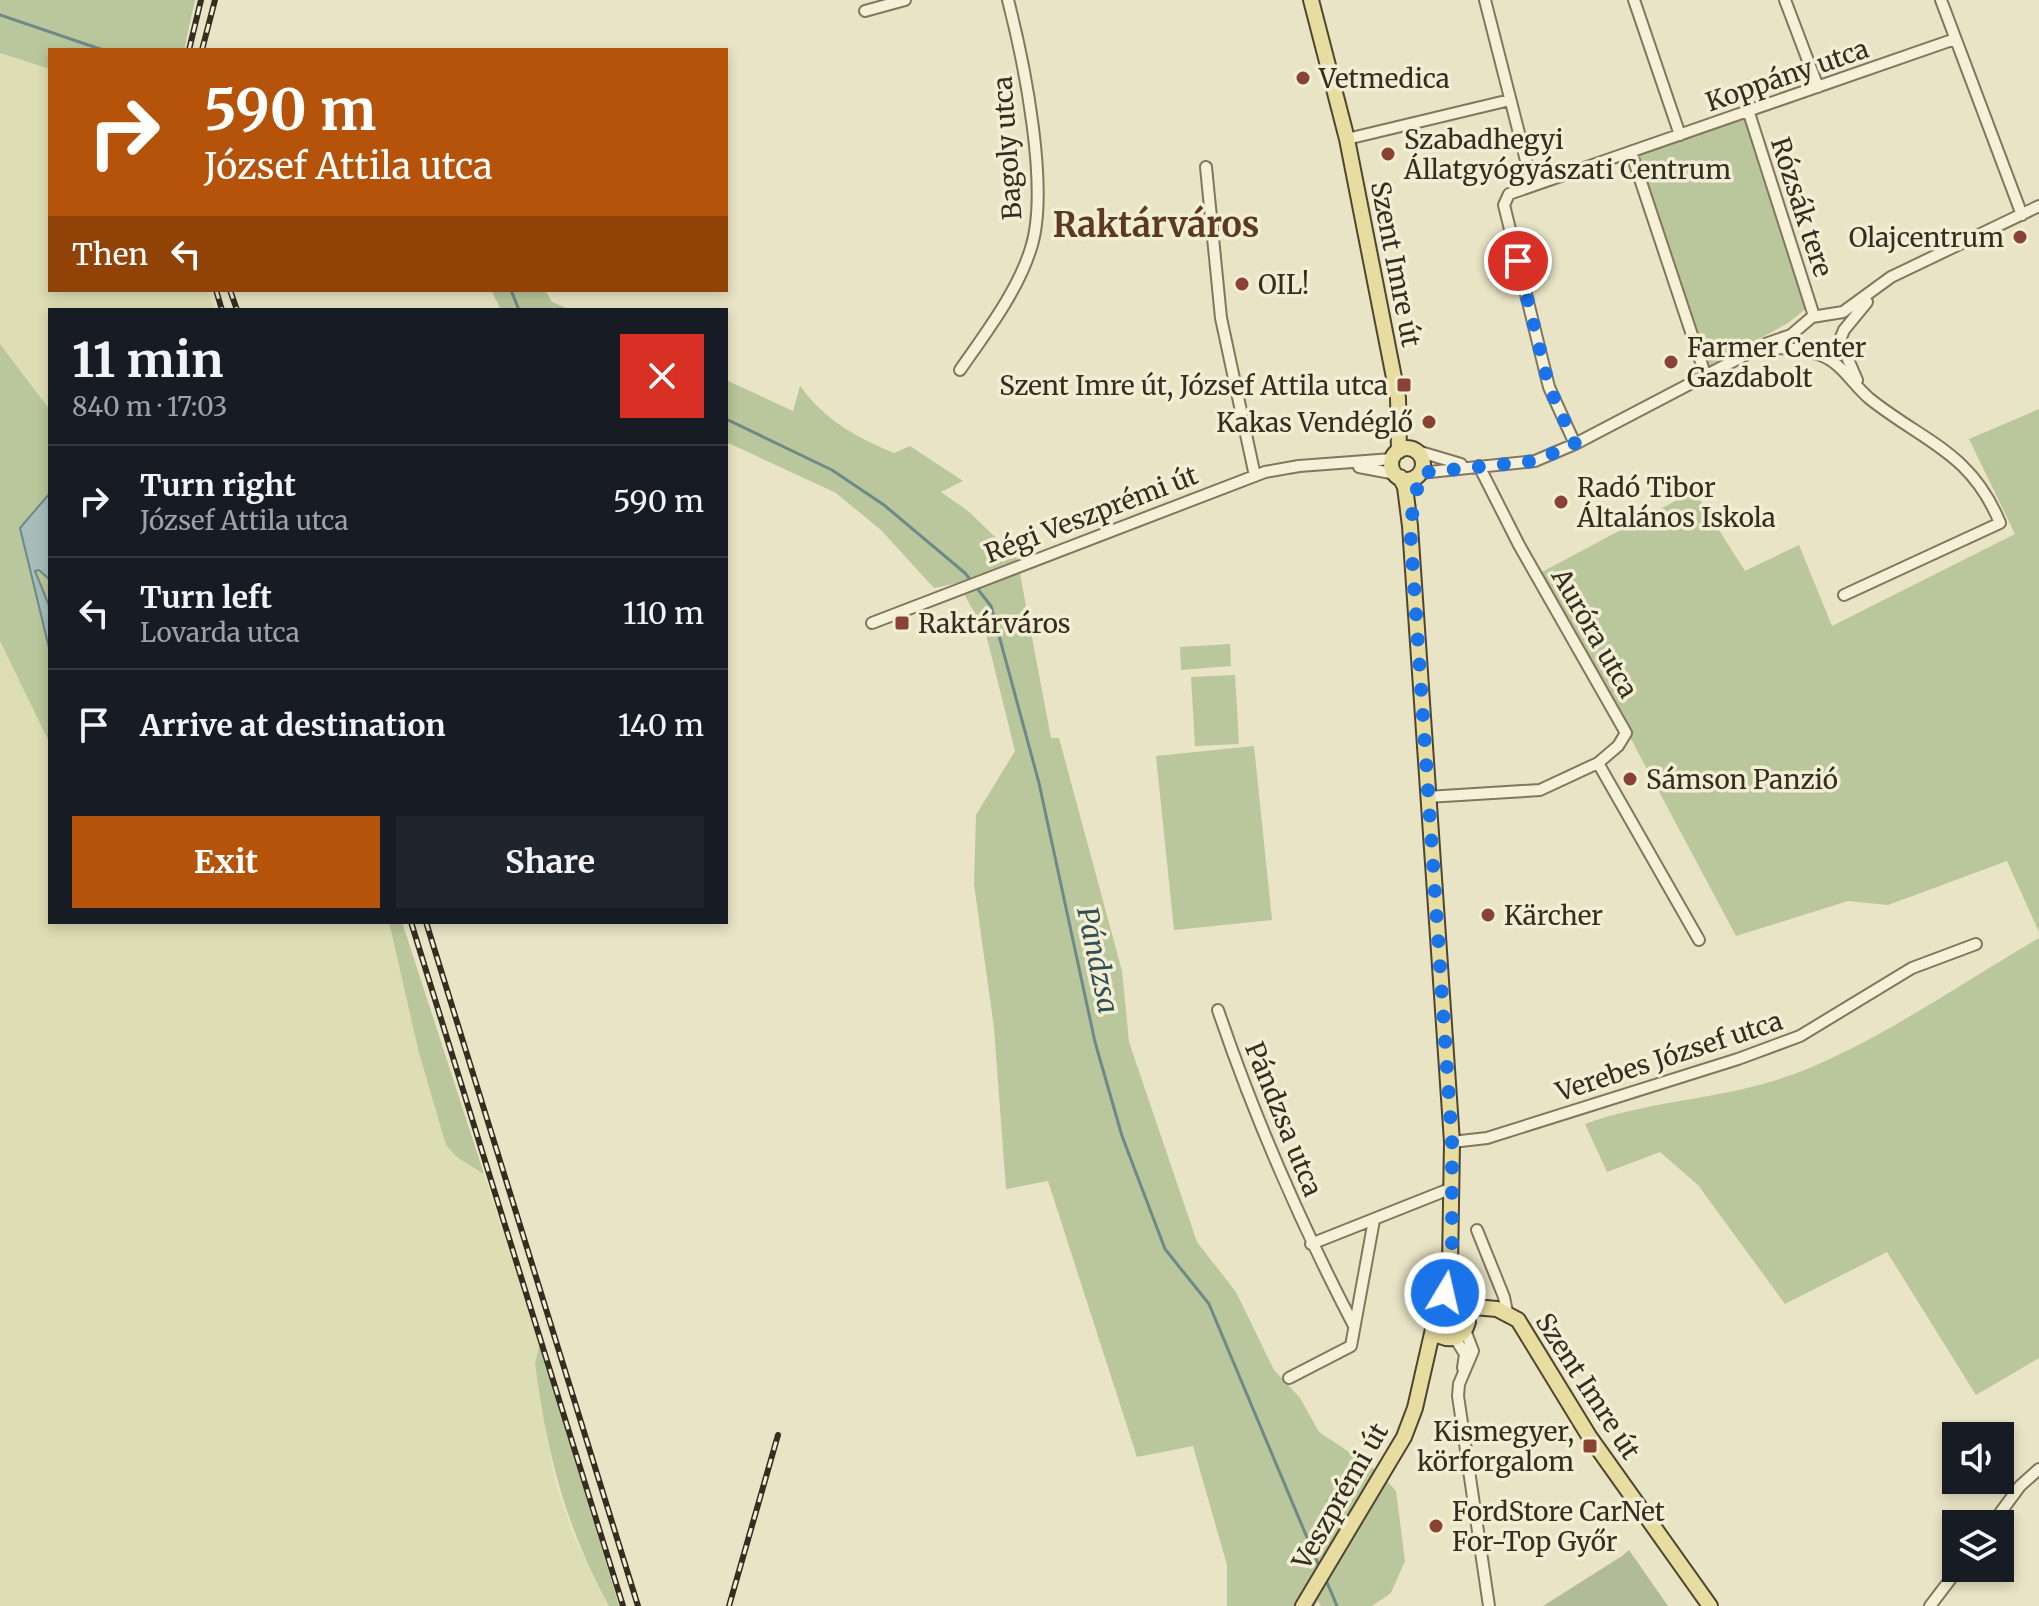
<!DOCTYPE html>
<html lang="en">
<head>
<meta charset="utf-8">
<style>
  :root { --surface:#171b24; --page:#20242c; --text:#f1f3f6; --muted:#9ea1a6; --line:#363941; --accent:#b45309 }
  body { margin:0; font-family:Merriweather,serif; background:var(--page); color:var(--text); height:100vh; display:flex; flex-direction:column; font-size:30px; white-space:nowrap }
  * { box-sizing:border-box; margin:0 }
  p { font-size:26px; color:var(--muted) }
  .icon { flex:none; width:44px; height:44px; fill:none; stroke:currentColor; stroke-width:2; stroke-linecap:round; stroke-linejoin:round }
  .map { position:relative; flex:1; overflow:hidden }
  .details { position:absolute; left:48px; top:308px; width:680px; height:616px; display:flex; flex-direction:column; background:var(--surface); border-radius:0px; box-shadow:0 4px 12px #0003 }
  .details>* { flex:none }
  .guide { position:absolute; left:48px; top:48px; width:680px; height:244px; border-radius:0px; box-shadow:0 4px 12px #0003; background:#b45309; color:#fff; overflow:hidden }
  .tools { position:absolute; left:1942px; top:1422px; display:grid; gap:16px }
  .tools a { display:grid; place-items:center; width:72px; height:72px; border-radius:0px; background:var(--surface); box-shadow:0 4px 12px #0003; font-size:40px }
  .pin { position:absolute; display:grid; place-items:center; width:68px; height:68px; color:#fff; margin:-34px; border:4px solid #fff; border-radius:50%; box-shadow:0 2px 8px #0007 }
  .me { position:absolute; width:88px; margin:-44px; rotate:9deg; stroke-linejoin:round; filter:drop-shadow(0 0 6px #0008) }
  .turn { display:flex; align-items:center; gap:28px; height:168px; padding:0 24px; font-size:36px }
  .turn .icon { width:104px; height:104px; stroke-width:2.5 }
  .turn b { display:block; font-size:56px; line-height:68px }
  .then { display:flex; align-items:center; height:76px; padding:0 24px; background:#0003; gap:16px; font-size:30px }
  .round { display:grid; place-items:center; flex:none; width:84px; height:84px; border-radius:0px; background:var(--page) }
  .overview { display:flex; align-items:center; justify-content:space-between; height:136px; padding:0 24px }
  h1 { font-size:48px; font-weight:700; line-height:60px }
  .action { display:flex; gap:16px; margin-top:auto; padding:16px 24px }
  .action a { flex:1; height:92px; border-radius:0px; background:var(--accent); color:#fff; font-size:32px; font-weight:700; line-height:92px; text-align:center }
  .action a+a { background:var(--page); color:var(--text) }
  ul { padding:0; list-style:none }
  li { display:flex; align-items:center; gap:24px; height:112px; padding:0 24px; border-top:2px solid var(--line) }
  li div { flex:1 }
  li b { display:block; font-size:30px }
  li em { font-style:normal }
  .map>svg:first-child { display:block }
  .farmland { fill:#dedeb4 }
  .green { fill:#bac69b }
  .cemetery { fill:#b2bb99 }
  .water { fill:#a6bdba; stroke:#6e8a88; stroke-width:2 }
  .lines { fill:none; stroke-linecap:round; stroke-linejoin:round }
  .stream { stroke:#6e8a88; stroke-width:3 }
  .minor-casing { stroke:#82775d; stroke-width:14 }
  .major-casing { stroke:#504531; stroke-width:18 }
  .minor { stroke:#f5f1d8; stroke-width:10 }
  .major { stroke:#e8dda1; stroke-width:14 }
  .rail-casing { stroke:#342d20; stroke-width:6 }
  .rail { stroke:#f1eed4; stroke-width:3; stroke-dasharray:9; stroke-linecap:butt }
  .route { stroke:#1a73e8; stroke-width:14; stroke-dasharray:0 25.2 }
  .poi-dot { fill:#8a4234; stroke:#f1eed4; stroke-width:3 }
  .labels { text-anchor:middle; dominant-baseline:central; stroke-width:7; stroke-linejoin:round; paint-order:stroke }
  .street-label { font-size:26px; fill:#342d20; stroke:#f1eed4 }
  .poi-label { font-size:26px; fill:#342d20; stroke:#f1eed4; text-anchor:start }
  .water-label { font-size:28px; font-style:italic; fill:#304f52; stroke:#f1eed4 }
  .district-label { font-size:34px; font-weight:bold; fill:#5c3924; stroke:#f1eed4 }
</style>
</head>
<body>
<div class="map">
<svg width="2039" height="1606" viewBox="0 0 2039 1606">
  <rect width="100%" height="100%" fill="#e9e4c5"/>
  <path class="farmland" d="M0,53L50,69V290H208L214,310H50V410L0,344Z
    M0,641L50,744V922H389L419,1053L458,1158L484,1174L540,1344L535,1363L555,1482L575,1539L609,1606H0Z"/>
  <path class="green" d="M0,0H195L184,50H50V69L0,53Z
    M1746,117L1807,308L1788,323L1708,367L1636,154Z
    M491,290H545L552,302L571,310H501Z
    M0,344L50,410V493L20,528L50,652V744L0,641Z
    M726,380L793,411L800,386C826,421 854,436 894,453L910,446L963,481L941,492L968,511L1017,558L1051,738H1059L1122,971L1129,1042L1197,1242L1236,1292L1274,1370L1300,1398L1319,1432L1379,1472L1396,1491L1405,1561L1391,1593L1372,1606H1321L1318,1601L1315,1606H1227V1565L1193,1446L1137,1457L1048,1181L1006,1189L994,1028L974,884L976,815L1015,751L986,634L958,583L934,588L881,530L836,493L726,442Z
    M2039,409V932L2007,861L1888,905L1848,901L1736,936L1542,572L1694,491L1745,571L1799,545L1832,626L2015,534L1969,439Z
    M39,570L50,580V608L35,571Z
    M1230,644L1231,666L1181,670L1180,647Z
    M1235,675L1239,744L1195,746L1191,677Z
    M1254,746L1272,920L1174,930L1156,756Z
    M389,922H402L484,1174L458,1158L446,1145L419,1053Z
    M2039,938V1358L1976,1395L1887,1252L1785,1304L1698,1185L1660,1152L1607,1172L1585,1124C1645,1102 1709,1100 1770,1082C1859,1056 1957,985 2039,938Z
    M540,1344L619,1606H609C565,1525 547,1454 535,1363Z"/>
  <path class="cemetery" d="M1629,1550L1668,1606H1543L1622,1556Z"/>
  <path class="water" d="M50,493V580L39,570L35,571L50,608V652L20,528Z"/>
  <g class="lines">
    <path class="stream" d="M0,15L103,50
      M511,290L519,310
      M726,419L832,470L884,505L965,573L991,606L1039,783L1095,1042L1122,1136L1165,1249L1209,1304L1319,1566
      M1326,1580L1337,1606"/>
    <g class="minor-casing">
      <path id="minor" d="M1485,0L1532,184
        M1634,0L1680,135
        M1785,0L1818,87
        M1941,0L2022,215
        M865,11L905,0
        M1749,113L1814,316
        M1347,139L1510,100
        M1631,152L1706,377
        M1206,167L1221,318L1255,476
        M1840,341L1857,380
        M1760,351C1780,346 1800,348 1820,355C1841,362 1853,385 1870,399C1924,442 1971,452 2000,523L1844,595
        M1820,355L1837,347L1844,330L1867,302
        M960,370C985,334 1018,291 1031,248C1050,189 1024,62 1008,0
        M1575,444L1549,387L1504,205L1509,194L1955,39
        M1417,451L1461,464
        M1479,466L1519,545L1626,733L1618,746L1598,763L1699,940
        M1359,467L1396,474
        M1420,473L1535,461L1575,444L1768,343L1791,335L1812,317L1843,312L1891,277L2039,206
        M872,623L1265,472L1299,466L1392,459
        M1427,797L1540,790L1598,763
        M1218,1010C1255,1119 1300,1222 1353,1324
        M1452,1142L1487,1138L1738,1059L1800,1036L1912,968L1976,944
        M1477,1230L1504,1297L1507,1312
        M1311,1244L1452,1188
        M1465,1330L1473,1351L1459,1384L1458,1396L1489,1606
        M1455,1338L1465,1354L1463,1368
        M1289,1378L1351,1346L1374,1220
        M1992,1524L2020,1486L2039,1469
        M1930,1606L1959,1568"/>
    </g>
    <g class="major-casing">
      <path id="major" d="M1311,0L1347,139L1398,398L1399,451
        M1391 464a16 16 0 1 1 32 0a16 16 0 1 1-32 0Z
        M1400,477L1405,487L1410,526L1452,1142L1450,1266L1445,1293L1431,1322L1440,1336C1454,1342 1464,1336 1468,1322L1462,1306L1449,1301L1438,1305
        M1462,1306L1497,1309L1518,1320L1589,1436L1710,1606
        M1303,1606L1404,1437L1415,1408L1433,1329"/>
    </g>
    <use href="#minor" class="minor"/>
    <use href="#major" class="major"/>
    <g class="rail-casing">
      <path id="rail" d="M189,50L201,0
        M202,50L215,0
        M216,290L222,310
        M230,290L237,310
        M411,922L623,1606
        M426,922L638,1606
        M729,1606L778,1435"/>
    </g>
    <use href="#rail" class="rail"/>
  </g>
  <g class="lines">
    <path class="route" d="M1445,1293L1452,1245V1142L1410,526L1420,473L1535,461L1575,444L1549,387L1518,261"/>
  </g>
  <g class="poi-dot">
    <circle cx="1303" cy="78" r="8"/>
    <circle cx="1388" cy="154" r="8"/>
    <circle cx="2020" cy="237" r="8"/>
    <circle cx="1242" cy="284" r="8"/>
    <circle cx="1671" cy="362" r="8"/>
    <rect x="1396" y="377" width="16" height="16" rx="4"/>
    <circle cx="1429" cy="422" r="8"/>
    <circle cx="1561" cy="502" r="8"/>
    <rect x="894" y="615" width="16" height="16" rx="4"/>
    <circle cx="1630" cy="779" r="8"/>
    <circle cx="1488" cy="915" r="8"/>
    <rect x="1582" y="1438" width="16" height="16" rx="4"/>
    <circle cx="1436" cy="1526" r="8"/>
  </g>
  <g class="labels">
    <g class="street-label">
      <text transform="translate(1787 75) rotate(-19)">Koppány utca</text>
      <text transform="translate(1007 148) rotate(-94)">Bagoly utca</text>
      <text transform="translate(1802 207) rotate(72)">Rózsák tere</text>
      <text transform="translate(1396 264) rotate(79)">Szent Imre út</text>
      <text transform="translate(1091 514) rotate(-21)">Régi Veszprémi út</text>
      <text transform="translate(1595 633) rotate(60)">Auróra utca</text>
      <text transform="translate(1669 1056) rotate(-18)">Verebes József utca</text>
      <text transform="translate(1284 1119) rotate(68)">Pándzsa utca</text>
      <text transform="translate(1588 1386) rotate(57)">Szent Imre út</text>
      <text transform="translate(1340 1496) rotate(-60)">Veszprémi út</text>
    </g>
    <g class="poi-label">
      <text x="1319" y="78">Vetmedica</text>
      <text x="1404" y="139">Szabadhegyi<tspan x="1404" dy="30">Állatgyógyászati Centrum</tspan></text>
      <text x="2004" y="237" text-anchor="end">Olajcentrum</text>
      <text x="1258" y="284">OIL!</text>
      <text x="1687" y="347">Farmer Center<tspan x="1687" dy="30">Gazdabolt</tspan></text>
      <text x="1388" y="385" text-anchor="end">Szent Imre út, József Attila utca</text>
      <text x="1413" y="422" text-anchor="end">Kakas Vendéglő</text>
      <text x="1577" y="487">Radó Tibor<tspan x="1577" dy="30">Általános Iskola</tspan></text>
      <text x="918" y="623">Raktárváros</text>
      <text x="1646" y="779">Sámson Panzió</text>
      <text x="1504" y="915">Kärcher</text>
      <text x="1574" y="1431" text-anchor="end">Kismegyer,<tspan x="1574" dy="30">körforgalom</tspan></text>
      <text x="1452" y="1511">FordStore CarNet<tspan x="1452" dy="30">For-Top Győr</tspan></text>
    </g>
    <g class="water-label">
      <text transform="translate(1098 960) rotate(78)">Pándzsa</text>
    </g>
    <g class="district-label">
      <text x="1156" y="225">Raktárváros</text>
    </g>
  </g>
</svg>
<div class="tools">
<a><svg class="icon" aria-label="sound" viewBox="0 0 24 24"><path d="M4 9h4l5-4v14l-5-4H4zM17 9q2 3 0 6"/></svg></a>
<a><svg class="icon" aria-label="layers" viewBox="0 0 24 24"><path d="M12 4l9 5-9 5-9-5zM3 14l9 5 9-5"/></svg></a>
</div>
<div class="pin" style="left:1518px;top:261px;background:#d93025"><svg class="icon" aria-label="arrive" viewBox="0 0 24 24"><path d="M6 21V4h12l-3 4 3 4H6"/></svg></div>
<svg class="me" style="left:1445px;top:1293px" viewBox="-20 -20 40 40"><circle r="17" fill="#1a73e8" stroke="#fff" stroke-width="3"/><path d="M0-11L8 9 0 5-8 9z" fill="#fff"/></svg>
<div class="guide">
<div class="turn"><svg class="icon" aria-label="right" viewBox="0 0 24 24"><path d="M7 20v-9h11M14 6l5 5-5 5"/></svg><div><b>590 m</b>József Attila utca</div></div>
<div class="then">Then<svg class="icon" aria-label="left" viewBox="0 0 24 24"><path d="M17 20v-9H6M10 6l-5 5 5 5"/></svg></div>
</div>
<section class="details">
<div class="overview"><div><h1>11 min</h1><p>840 m · 17:03</p></div><a class="round" style="background:#d93025;color:#fff"><svg class="icon" aria-label="close" viewBox="0 0 24 24"><path d="M6 6l12 12M18 6L6 18"/></svg></a></div>
<ul>
<li><svg class="icon" aria-label="right" viewBox="0 0 24 24"><path d="M7 20v-9h11M14 6l5 5-5 5"/></svg><div><b>Turn right</b><p>József Attila utca</p></div><em>590 m</em></li>
<li><svg class="icon" aria-label="left" viewBox="0 0 24 24"><path d="M17 20v-9H6M10 6l-5 5 5 5"/></svg><div><b>Turn left</b><p>Lovarda utca</p></div><em>110 m</em></li>
<li><svg class="icon" aria-label="arrive" viewBox="0 0 24 24"><path d="M6 21V4h12l-3 4 3 4H6"/></svg><div><b>Arrive at destination</b></div><em>140 m</em></li>
</ul>
<div class="action"><a>Exit</a><a>Share</a></div>
</section>
</div>
</body>
</html>
